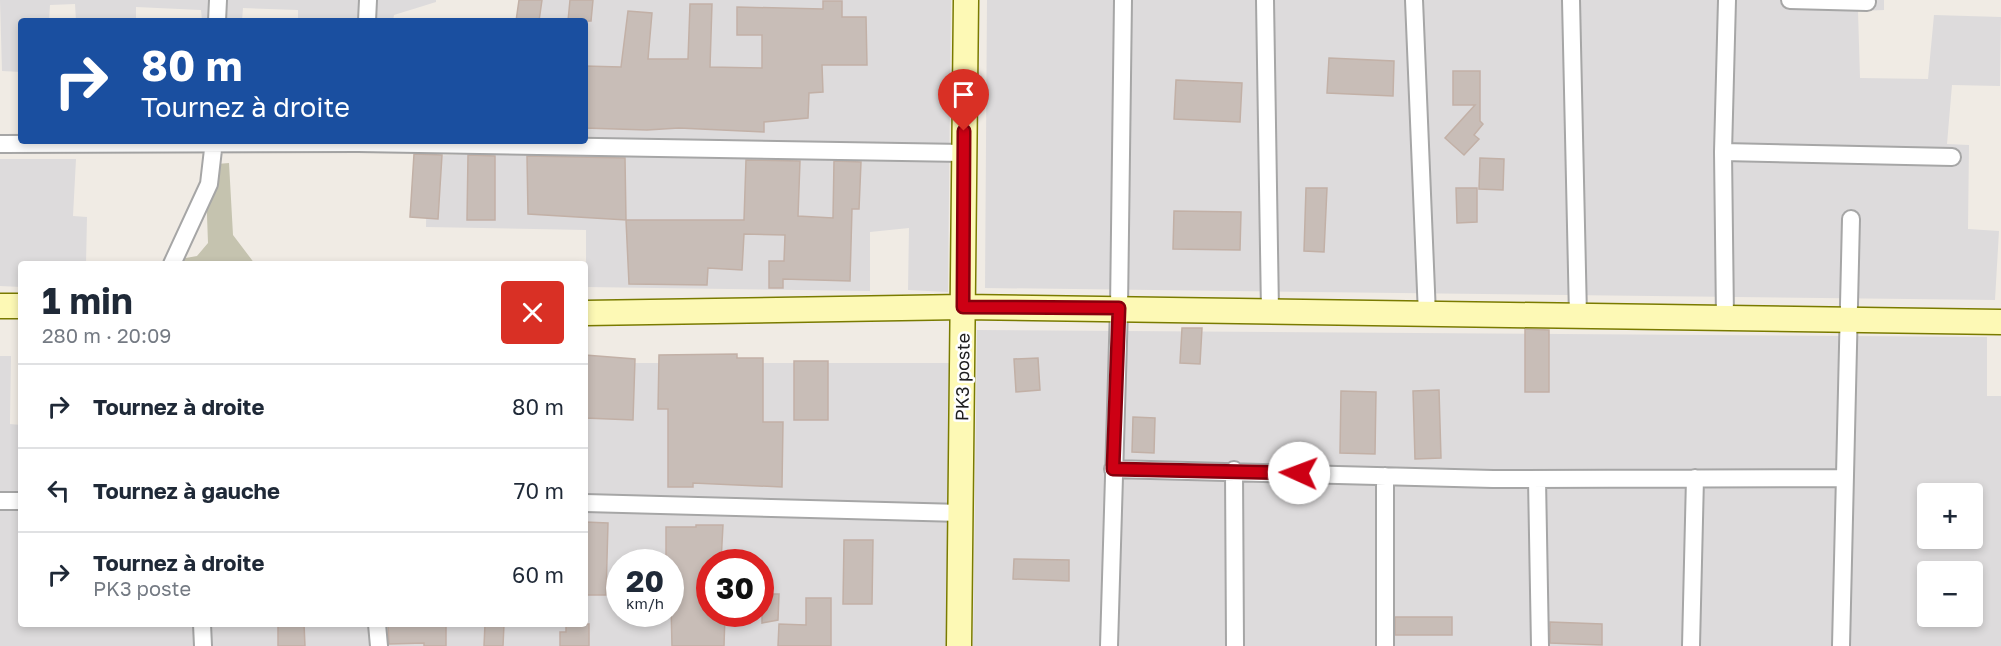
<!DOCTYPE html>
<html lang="fr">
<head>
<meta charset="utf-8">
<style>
  :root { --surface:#fff; --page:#f2f2f3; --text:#1f2937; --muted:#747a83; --line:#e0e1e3 }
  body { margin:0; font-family:"Golos Text",sans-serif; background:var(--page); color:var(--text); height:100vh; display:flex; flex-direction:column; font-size:22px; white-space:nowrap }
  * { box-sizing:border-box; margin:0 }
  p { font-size:20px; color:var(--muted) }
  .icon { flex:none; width:33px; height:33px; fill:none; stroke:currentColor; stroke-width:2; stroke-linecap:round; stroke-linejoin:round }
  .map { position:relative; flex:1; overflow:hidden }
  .panel { position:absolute; left:18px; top:261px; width:570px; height:366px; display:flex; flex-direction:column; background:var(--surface); border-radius:6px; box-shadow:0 3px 9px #0003 }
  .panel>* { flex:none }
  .hud { position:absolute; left:18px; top:18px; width:570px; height:126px; border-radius:6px; box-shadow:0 3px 9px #0003; background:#1a4fa0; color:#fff; overflow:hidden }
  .tools { position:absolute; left:1917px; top:483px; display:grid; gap:12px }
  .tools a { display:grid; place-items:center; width:66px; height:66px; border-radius:6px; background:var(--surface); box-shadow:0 3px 9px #0003; font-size:30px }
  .speed { position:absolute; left:606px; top:549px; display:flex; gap:12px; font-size:30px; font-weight:700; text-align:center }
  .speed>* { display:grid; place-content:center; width:78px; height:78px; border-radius:50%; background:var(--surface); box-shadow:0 3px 9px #0003; line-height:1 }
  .speed small { font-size:15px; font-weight:400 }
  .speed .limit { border:9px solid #d22; background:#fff; color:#111 }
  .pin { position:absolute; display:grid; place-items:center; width:51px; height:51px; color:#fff; margin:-62px -26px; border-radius:50% 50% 50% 0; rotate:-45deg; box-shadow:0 0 6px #0007 }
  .pin .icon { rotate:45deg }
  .me { position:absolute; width:66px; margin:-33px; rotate:272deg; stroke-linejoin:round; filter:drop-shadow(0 0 4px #0008) }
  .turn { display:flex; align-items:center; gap:21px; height:126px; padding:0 24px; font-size:27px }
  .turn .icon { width:78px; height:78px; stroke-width:2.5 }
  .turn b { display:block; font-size:42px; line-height:51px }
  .round { display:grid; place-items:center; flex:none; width:63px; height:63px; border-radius:6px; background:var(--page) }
  .overview { display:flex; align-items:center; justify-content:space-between; height:102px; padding:0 24px }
  h1 { font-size:36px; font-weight:700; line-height:45px }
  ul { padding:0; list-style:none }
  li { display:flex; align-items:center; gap:18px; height:84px; padding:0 24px; border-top:2px solid var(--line) }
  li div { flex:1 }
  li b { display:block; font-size:22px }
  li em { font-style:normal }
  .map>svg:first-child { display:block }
  .residential { fill:#dddbdc; fill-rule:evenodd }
  .construction { fill:#c5c3af }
  .building { fill:#c8bdb7; stroke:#c2b0a6; stroke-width:1.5 }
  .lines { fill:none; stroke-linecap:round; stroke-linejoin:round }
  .street-casing { stroke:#a6a6a6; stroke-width:20 }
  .secondary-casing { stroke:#7a7b00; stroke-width:27 }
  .street { stroke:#fff; stroke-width:16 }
  .secondary { stroke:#fdf9b5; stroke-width:24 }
  .route-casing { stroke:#85000d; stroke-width:15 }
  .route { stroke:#cd0014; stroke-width:10 }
  .labels { text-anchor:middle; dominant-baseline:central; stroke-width:5; stroke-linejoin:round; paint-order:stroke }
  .street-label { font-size:18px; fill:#1f1f1f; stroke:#fff }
</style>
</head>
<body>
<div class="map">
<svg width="2001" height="646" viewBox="0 0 2001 646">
  <rect width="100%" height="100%" fill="#f0ebe4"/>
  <path class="residential" d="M0,0H436V2L394,15L393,21H298V10L243,8L242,21H202L201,10L136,7V21H76L75,4L50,5L49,21H21V72L2,71Z
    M529,0H951L948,292L908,290L909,228L870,232V291L586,287V230L426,227L427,156L543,151L585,141V21H527Z
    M987,0H1884V10L1858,11L1860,78L1928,79L1934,15L2001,17L2000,86L1952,85L1947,144L1969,145L1968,229L1999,231L1995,300L985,288Z
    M0,159H76L73,216L87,217L86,264H21V287L0,286Z
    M977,330L1987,337V396H2001V646H973ZM1928,494H1972V538H1928ZM1928,572H1972V616H1928Z
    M0,356H11L10,424L21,425V624H585V363H949L947,646H0ZM620,562H670V614H620ZM710,562H760V614H710Z"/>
  <path class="construction" d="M229,163L233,235L255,264H152L197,256L208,243L206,188L217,164Z"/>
  <path class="building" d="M519,0H542L539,21H516Z
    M570,0H593L591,21H568Z
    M823,1H842V17H866L867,65H822L823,92L809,93L808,118L764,122V132L679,128L647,130L585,128V66L621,67L628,11L652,13L648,59H688L690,4H712L710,67L762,68V35H737V7L823,9Z
    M1329,58L1394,61L1393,96L1327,93Z
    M1453,71H1480V121L1483,124L1474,135L1479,139L1464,155L1445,138L1475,105H1453Z
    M1176,80L1242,83L1240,122L1174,119Z
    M414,154L442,155L438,219L410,217Z
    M468,155L495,156V220H467Z
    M527,156L625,158L626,220L528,214Z
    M1480,158L1504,159L1503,190L1479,189Z
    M746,160L800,161L798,216L833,218L834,161L861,162L859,209H852L850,281L783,279V288H769V261H784L785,235L744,234L742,270L708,268L707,285L629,284L626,220H744Z
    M1306,188H1327L1324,252L1304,251Z
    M1456,188H1477V222L1457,223Z
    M1174,211L1241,212L1240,250L1173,249Z
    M1182,328H1202L1200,364L1180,363Z
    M1525,329L1549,330V392H1525Z
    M737,354V358H763V422H783L782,487L693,483V487H668V409H658L659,355Z
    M585,355L635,359L633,420L585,418Z
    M1038,358L1040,390L1016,392L1014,359Z
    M794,361H828V420H794Z
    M1439,390L1441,458L1415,459L1413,391Z
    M1341,391L1376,392L1375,454L1340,453Z
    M1133,417L1155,418L1154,453L1132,452Z
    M585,522L608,523L606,595H585Z
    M696,525H723L721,562H710V614H725L724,646H672L670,562H666V527H696Z
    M844,540H873L872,604H843Z
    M1014,559L1069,560V581L1013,579Z
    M762,594H779L778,620L762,623Z
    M806,598H831V646H778L779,624L806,625Z
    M1395,617H1452V635H1395Z
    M1550,622L1602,624V645L1550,643Z
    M278,624H304L305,646H278Z
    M388,624H446V646H424V643L389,644Z
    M485,624H504L503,646H484Z
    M566,624H589V646H560V632H566Z"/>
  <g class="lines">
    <g class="street-casing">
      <path id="street" d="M1265,0L1270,311
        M1414,0L1427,315
        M1571,0L1578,316
        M1790,0L1867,2
        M217,21L218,0
        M367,21L368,0
        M0,144L358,143L964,153
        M1723,152L1952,157
        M172,264L209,184L214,141
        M1725,318L1723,152L1727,0
        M1113,469L1493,479L1845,478
        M1234,470L1235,646
        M1385,476V646
        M1537,479L1540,646
        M0,501H21
        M585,503L961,513
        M202,624L203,646
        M377,624L379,646
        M1109,646L1119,308L1123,0
        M1691,646L1695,478
        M1841,646L1851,219"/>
    </g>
    <g class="secondary-casing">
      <path id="secondary" d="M0,306H21
        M585,313L963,307L2001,322
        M959,646L966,0"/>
    </g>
    <use href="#street" class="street"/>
    <use href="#secondary" class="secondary"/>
  </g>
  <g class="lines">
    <g class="route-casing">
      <path id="route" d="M964,131L963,307L1119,308L1113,469L1299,473"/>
    </g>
    <use href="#route" class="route"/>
  </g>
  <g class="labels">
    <g class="street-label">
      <text transform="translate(962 377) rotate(-89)">PK3 poste</text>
    </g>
  </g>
</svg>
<div class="tools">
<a>+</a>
<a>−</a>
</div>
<div class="speed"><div>20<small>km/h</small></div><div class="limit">30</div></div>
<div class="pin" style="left:964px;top:131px;background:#d93025"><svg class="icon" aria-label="arrive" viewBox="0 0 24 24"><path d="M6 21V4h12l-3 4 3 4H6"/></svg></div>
<svg class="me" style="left:1299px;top:473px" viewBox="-20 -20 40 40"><circle r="19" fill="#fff"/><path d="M0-13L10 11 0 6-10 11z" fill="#cd0014"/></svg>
<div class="hud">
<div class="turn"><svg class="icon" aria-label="right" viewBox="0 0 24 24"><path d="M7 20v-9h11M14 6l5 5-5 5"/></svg><div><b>80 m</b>Tournez à droite</div></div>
</div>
<section class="panel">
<div class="overview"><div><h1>1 min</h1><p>280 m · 20:09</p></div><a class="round" style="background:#d93025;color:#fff"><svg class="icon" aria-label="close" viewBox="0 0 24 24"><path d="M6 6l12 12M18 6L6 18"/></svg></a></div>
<ul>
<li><svg class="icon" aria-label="right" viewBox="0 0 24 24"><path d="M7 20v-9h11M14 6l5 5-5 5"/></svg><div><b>Tournez à droite</b></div><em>80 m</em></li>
<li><svg class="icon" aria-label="left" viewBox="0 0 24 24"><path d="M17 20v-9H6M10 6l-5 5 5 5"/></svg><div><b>Tournez à gauche</b></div><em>70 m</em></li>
<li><svg class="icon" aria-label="right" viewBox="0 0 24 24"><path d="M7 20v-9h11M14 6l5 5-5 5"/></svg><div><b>Tournez à droite</b><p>PK3 poste</p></div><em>60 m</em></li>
</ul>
</section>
</div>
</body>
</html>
